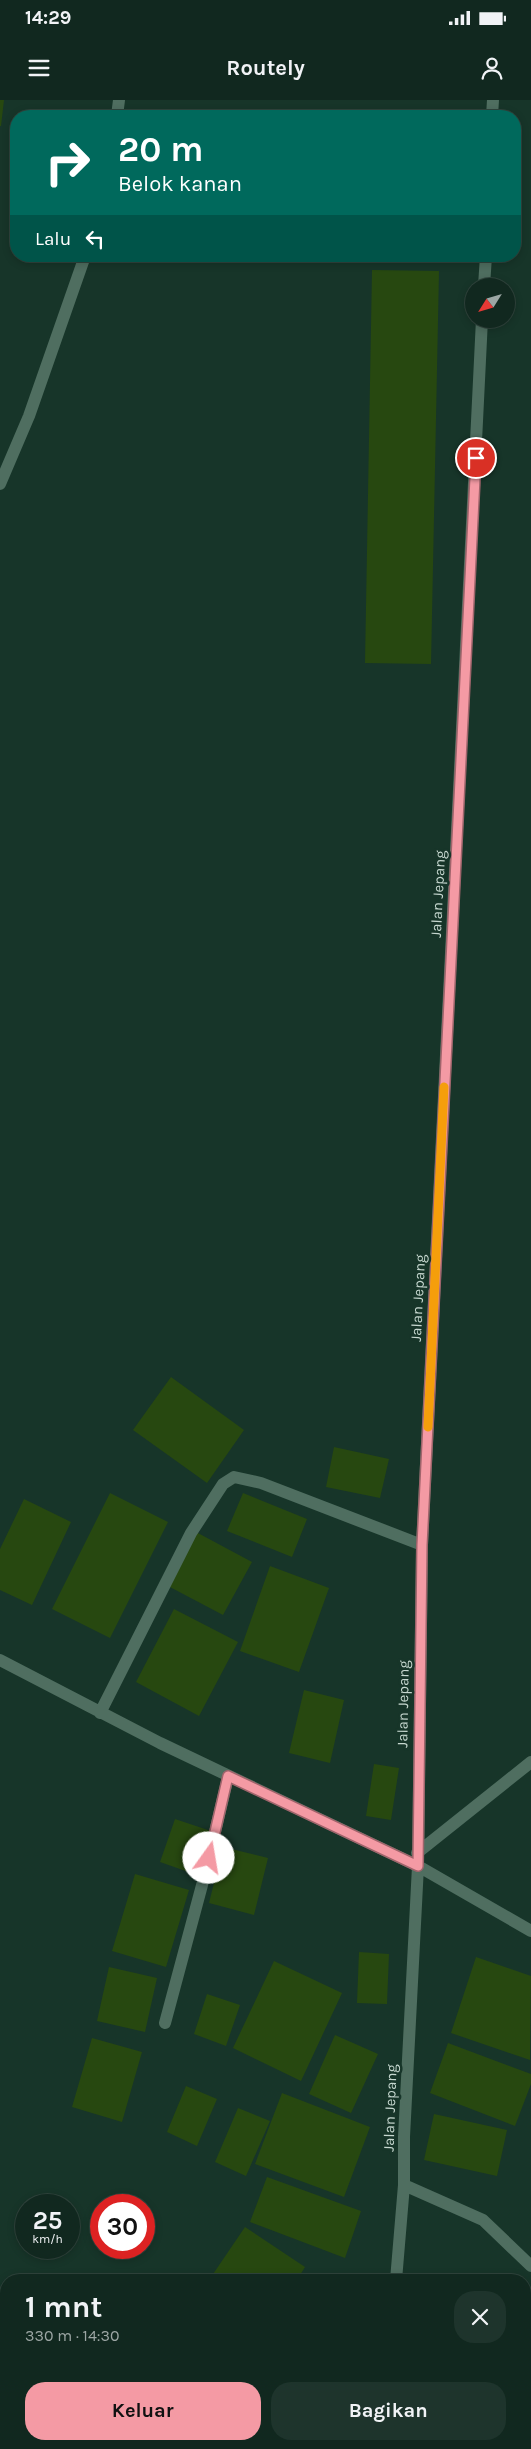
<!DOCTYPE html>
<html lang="id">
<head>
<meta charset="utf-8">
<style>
  :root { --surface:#11281f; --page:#1e342c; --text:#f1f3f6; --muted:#9ca6a4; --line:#30443d; --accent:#f49aa4 }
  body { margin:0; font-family:Karla,sans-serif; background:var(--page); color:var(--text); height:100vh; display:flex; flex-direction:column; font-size:19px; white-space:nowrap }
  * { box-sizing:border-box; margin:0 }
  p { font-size:16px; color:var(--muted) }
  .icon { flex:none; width:28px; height:28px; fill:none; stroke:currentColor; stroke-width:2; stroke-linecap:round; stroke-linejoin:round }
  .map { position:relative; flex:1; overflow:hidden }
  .panel { position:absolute; left:0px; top:2174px; width:531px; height:176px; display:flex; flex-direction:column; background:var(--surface); border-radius:20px 20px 0 0; box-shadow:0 2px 8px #0003,0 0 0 1px var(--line) }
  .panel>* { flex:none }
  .banner { position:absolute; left:10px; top:10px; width:511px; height:152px; border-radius:20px; box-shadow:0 2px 8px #0003,0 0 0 1px var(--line); background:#00695c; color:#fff; overflow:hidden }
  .needle { width:32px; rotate:233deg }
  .buttons { position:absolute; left:465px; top:178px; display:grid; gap:10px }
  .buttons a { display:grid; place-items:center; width:50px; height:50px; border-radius:50%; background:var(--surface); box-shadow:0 2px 8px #0003,0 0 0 1px var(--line); font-size:25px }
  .speed { position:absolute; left:15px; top:2094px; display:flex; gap:10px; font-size:25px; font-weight:700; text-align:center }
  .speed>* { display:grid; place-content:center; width:65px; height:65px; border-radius:50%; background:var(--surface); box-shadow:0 2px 8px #0003,0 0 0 1px var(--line); line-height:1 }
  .speed small { font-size:12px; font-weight:400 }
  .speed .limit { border:8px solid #d22; background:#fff; color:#111 }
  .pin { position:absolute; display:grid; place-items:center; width:42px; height:42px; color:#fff; margin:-21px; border:2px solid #fff; border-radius:50%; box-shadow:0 1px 5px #0007 }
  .me { position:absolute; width:55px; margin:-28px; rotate:13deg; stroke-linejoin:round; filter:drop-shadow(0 0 4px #0008) }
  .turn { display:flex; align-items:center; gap:18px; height:105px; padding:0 25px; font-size:22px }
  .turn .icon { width:65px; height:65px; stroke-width:2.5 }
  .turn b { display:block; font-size:35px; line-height:42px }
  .then { display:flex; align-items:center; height:48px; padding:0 25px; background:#0003; gap:10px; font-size:19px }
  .round { display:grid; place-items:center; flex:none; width:52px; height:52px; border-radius:20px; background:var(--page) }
  .summary { display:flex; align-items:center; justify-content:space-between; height:85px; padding:0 25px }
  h1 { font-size:30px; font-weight:700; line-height:38px }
  .cta { display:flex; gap:10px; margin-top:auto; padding:10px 25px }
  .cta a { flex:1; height:58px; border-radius:20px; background:var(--accent); color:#111; font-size:20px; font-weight:700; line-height:58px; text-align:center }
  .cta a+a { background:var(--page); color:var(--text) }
  .status { display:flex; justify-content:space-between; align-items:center; height:35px; padding:0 25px; background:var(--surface); direction:ltr }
  .status svg { height:14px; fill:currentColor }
  header { display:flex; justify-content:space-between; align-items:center; height:65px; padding:0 25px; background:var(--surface); font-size:22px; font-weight:700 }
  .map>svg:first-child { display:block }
  .building { fill:#274810 }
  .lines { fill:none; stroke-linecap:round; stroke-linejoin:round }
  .minor { stroke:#4f6e60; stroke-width:12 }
  .route-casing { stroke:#9f646b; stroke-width:12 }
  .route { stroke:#f49aa4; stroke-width:9 }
  .slow { stroke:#f59e0b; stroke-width:9 }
  .labels { text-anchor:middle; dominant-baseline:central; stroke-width:5; stroke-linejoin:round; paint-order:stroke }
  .street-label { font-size:15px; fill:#c6d7cf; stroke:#173529 }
</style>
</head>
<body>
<div class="status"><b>14:29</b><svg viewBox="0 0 49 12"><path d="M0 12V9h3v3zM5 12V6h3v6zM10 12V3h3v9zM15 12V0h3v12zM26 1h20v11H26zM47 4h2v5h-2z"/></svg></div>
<header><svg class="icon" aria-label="menu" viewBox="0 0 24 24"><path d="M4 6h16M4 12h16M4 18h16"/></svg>Routely<svg class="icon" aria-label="person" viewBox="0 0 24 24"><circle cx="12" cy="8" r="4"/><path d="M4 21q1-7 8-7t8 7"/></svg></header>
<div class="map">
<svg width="531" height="2349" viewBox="0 0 531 2349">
  <rect width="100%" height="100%" fill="#173529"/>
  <path class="building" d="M0,0H4L1,26H0Z
    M372,170L439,171L431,564L365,563Z
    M171,1277L244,1330L207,1383L133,1330Z
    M334,1347L389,1359L380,1398L326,1387Z
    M110,1393L168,1422L110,1538L52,1509Z
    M243,1393L307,1419L292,1457L227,1431Z
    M24,1399L71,1422L32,1505L0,1490V1449Z
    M196,1432L252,1462L223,1515L168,1486Z
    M270,1466L329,1488L299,1572L240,1551Z
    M174,1509L238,1542L199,1616L136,1582Z
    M304,1590L344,1600L330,1663L289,1653Z
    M374,1664L399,1668L391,1720L366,1716Z
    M175,1719L211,1731L197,1775L160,1762Z
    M223,1747L268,1758L254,1815L209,1803Z
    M135,1774L189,1790L166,1867L112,1851Z
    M359,1852L389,1854L387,1904L357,1903Z
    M476,1857L531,1876L530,1960L451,1933Z
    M274,1861L342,1893L301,1981L233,1948Z
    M109,1867L157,1878L145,1932L97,1921Z
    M207,1894L240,1905L226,1946L194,1934Z
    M335,1935L378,1954L351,2013L309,1994Z
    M92,1938L142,1952L122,2022L72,2007Z
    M448,1943L531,1974V1984L515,2026L430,1993Z
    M186,1986L217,1999L197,2046L167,2032Z
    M282,1993L370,2027L344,2097L255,2064Z
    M238,2008L270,2021L246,2076L215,2062Z
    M434,2014L507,2030L497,2076L424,2060Z
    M267,2077L361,2111L345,2158L250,2122Z
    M245,2127L305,2167L297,2180H209Z
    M525,2264L531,2265V2327H525Z
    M525,2340L531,2341V2349H523Z
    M103,2344H109L123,2349H101Z
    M438,2344H506V2349H437Z"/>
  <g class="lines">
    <path class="minor" d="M117,16L119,0
      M492,16L493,0
      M484,186L486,156
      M0,384L29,316L85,156
      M0,1560L160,1643L418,1766L531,1831
      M100,1613L191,1433L223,1384L234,1377L261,1383L422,1445
      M417,1753L531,1662
      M165,1923L205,1774L228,1677
      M404,2085L483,2120L531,2166
      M396,2180L404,2085V2037L418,1766L422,1445L482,219
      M47,2344L50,2349
      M383,2349V2344"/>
  </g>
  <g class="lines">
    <g class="route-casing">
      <path id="route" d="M209,1758L228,1676L418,1766L422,1445L476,358"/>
    </g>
    <use href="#route" class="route"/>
    <path class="slow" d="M428,1327L444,987"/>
  </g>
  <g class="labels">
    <g class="street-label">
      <text transform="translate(438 794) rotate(-87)">Jalan Jepang</text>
      <text transform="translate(418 1198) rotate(-87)">Jalan Jepang</text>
      <text transform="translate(403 1604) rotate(-89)">Jalan Jepang</text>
      <text transform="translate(390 2008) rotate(-88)">Jalan Jepang</text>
    </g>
  </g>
</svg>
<div class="buttons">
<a><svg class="needle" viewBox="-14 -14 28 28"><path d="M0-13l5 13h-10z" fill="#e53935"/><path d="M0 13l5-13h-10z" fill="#9ca6a4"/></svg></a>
</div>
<div class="speed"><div>25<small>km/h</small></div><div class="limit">30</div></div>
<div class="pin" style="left:476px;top:358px;background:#d93025"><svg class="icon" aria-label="arrive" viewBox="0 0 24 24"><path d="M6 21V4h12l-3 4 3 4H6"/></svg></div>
<svg class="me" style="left:209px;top:1758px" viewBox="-20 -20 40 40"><circle r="19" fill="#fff"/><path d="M0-13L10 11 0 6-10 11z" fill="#f49aa4"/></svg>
<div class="banner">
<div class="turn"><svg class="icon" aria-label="right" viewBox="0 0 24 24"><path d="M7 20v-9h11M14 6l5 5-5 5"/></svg><div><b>20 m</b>Belok kanan</div></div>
<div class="then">Lalu<svg class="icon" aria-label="left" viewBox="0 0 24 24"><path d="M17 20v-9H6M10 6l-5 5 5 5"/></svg></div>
</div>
<section class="panel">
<div class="summary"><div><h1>1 mnt</h1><p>330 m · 14:30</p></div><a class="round"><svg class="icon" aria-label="close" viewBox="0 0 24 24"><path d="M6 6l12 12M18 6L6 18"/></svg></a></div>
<div class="cta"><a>Keluar</a><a>Bagikan</a></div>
</section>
</div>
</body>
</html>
